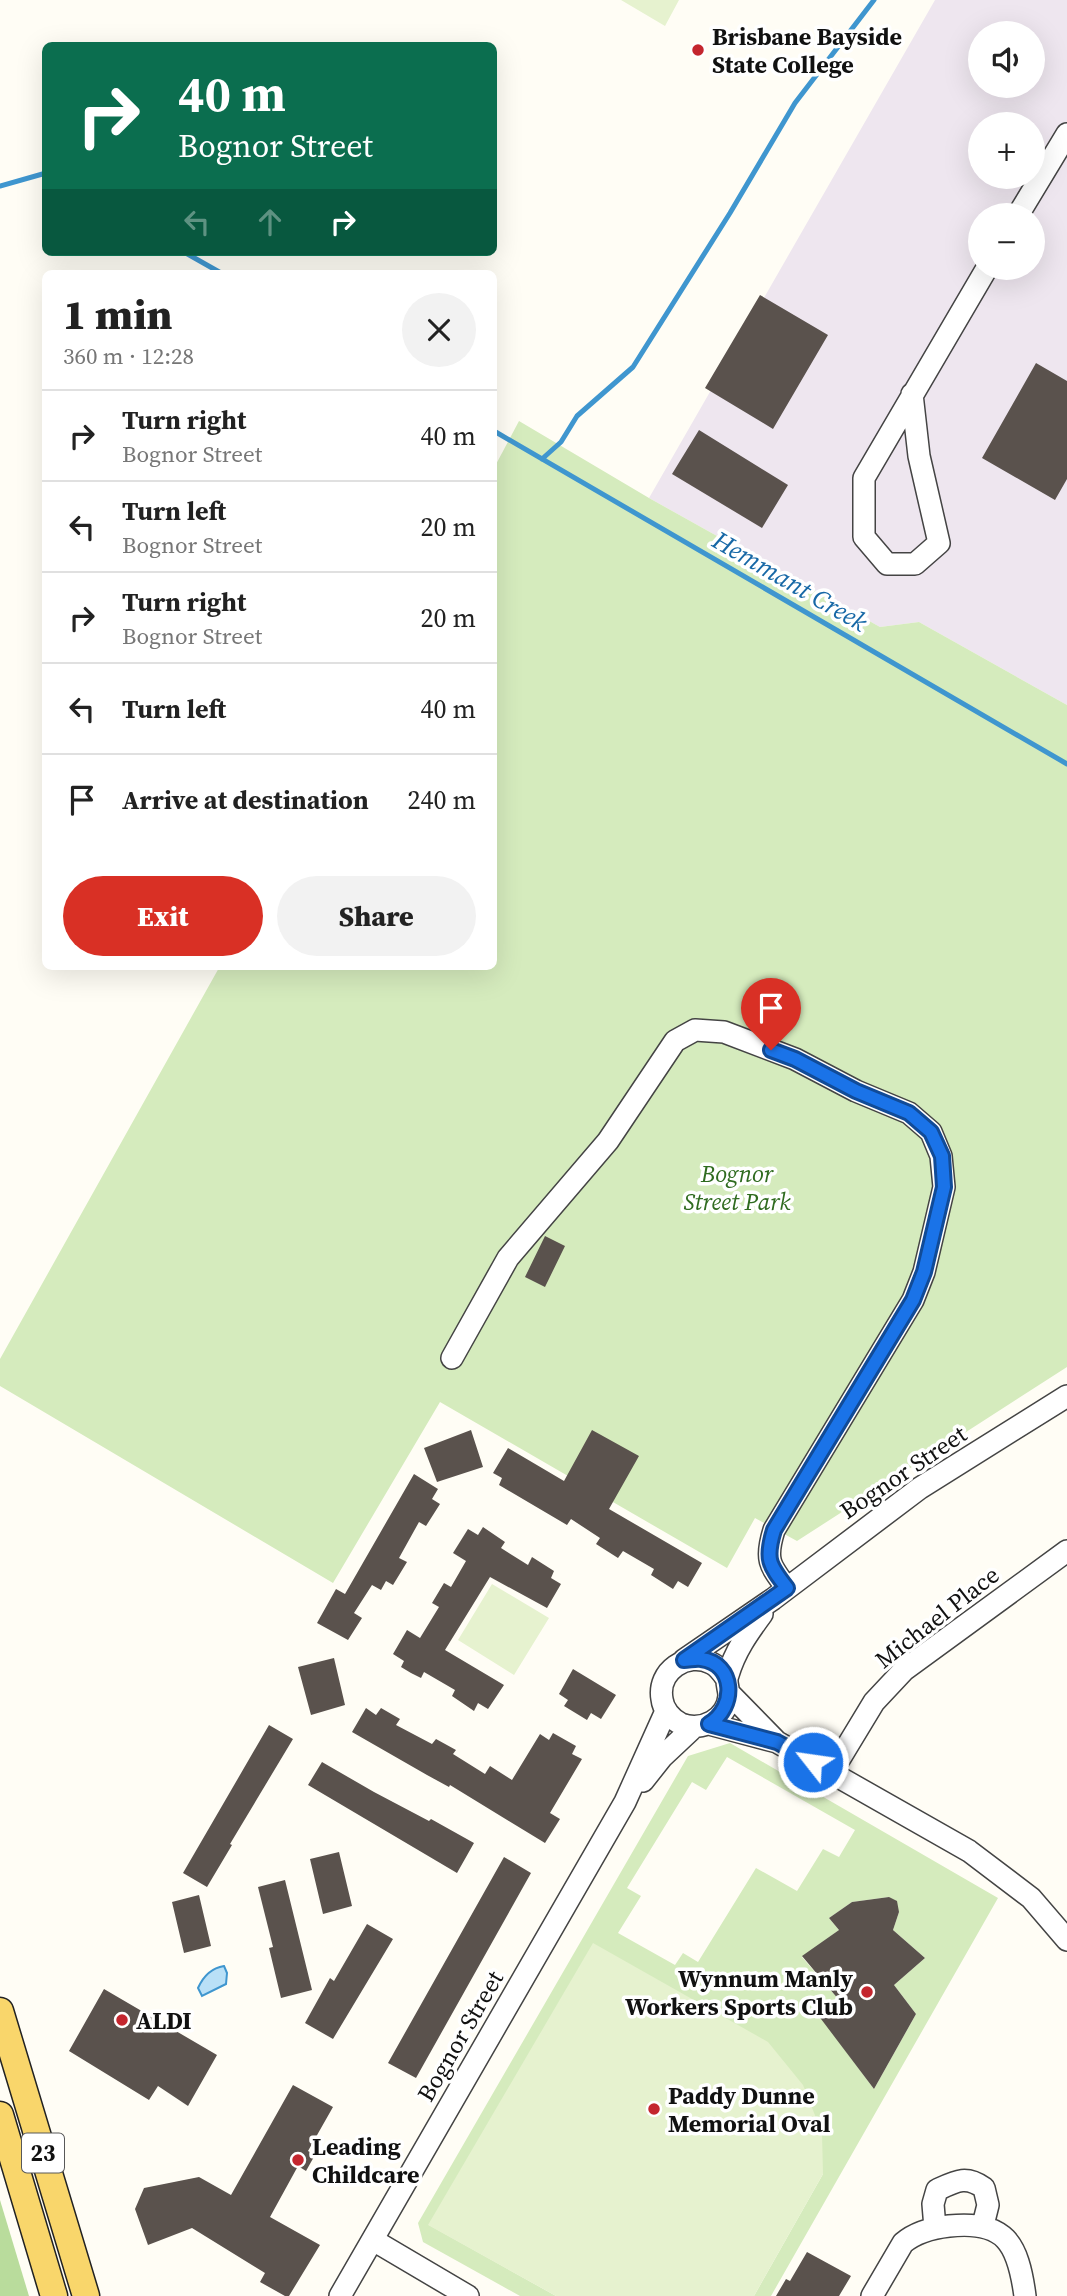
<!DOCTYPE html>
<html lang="en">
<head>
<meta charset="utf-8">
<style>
  :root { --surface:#fff; --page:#f2f2f2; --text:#222; --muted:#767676; --line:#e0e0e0; --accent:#d93025 }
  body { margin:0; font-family:"Source Serif 4",serif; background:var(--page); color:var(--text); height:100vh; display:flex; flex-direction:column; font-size:26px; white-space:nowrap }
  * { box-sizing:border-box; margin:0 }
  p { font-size:23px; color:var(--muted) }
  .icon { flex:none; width:38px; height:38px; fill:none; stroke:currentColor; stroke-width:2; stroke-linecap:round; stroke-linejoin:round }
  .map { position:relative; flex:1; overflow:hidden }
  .sheet { position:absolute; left:42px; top:270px; width:455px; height:700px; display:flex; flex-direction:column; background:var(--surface); border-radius:10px; box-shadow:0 7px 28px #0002 }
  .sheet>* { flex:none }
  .banner { position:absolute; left:42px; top:42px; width:455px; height:214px; border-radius:10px; box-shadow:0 7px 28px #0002; background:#0b6e4f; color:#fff; overflow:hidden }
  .tools { position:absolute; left:968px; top:21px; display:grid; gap:14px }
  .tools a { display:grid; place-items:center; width:77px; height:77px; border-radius:50%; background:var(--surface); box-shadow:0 7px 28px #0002; font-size:35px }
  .pin { position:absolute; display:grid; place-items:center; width:60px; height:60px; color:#fff; margin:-72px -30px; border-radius:50% 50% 50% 0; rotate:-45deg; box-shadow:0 0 7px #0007 }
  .pin .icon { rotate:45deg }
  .me { position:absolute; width:77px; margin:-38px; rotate:300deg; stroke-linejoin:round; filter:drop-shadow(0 0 5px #0008) }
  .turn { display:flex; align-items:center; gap:24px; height:147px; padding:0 21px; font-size:32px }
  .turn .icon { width:91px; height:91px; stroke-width:2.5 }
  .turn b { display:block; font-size:49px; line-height:60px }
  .lanes { display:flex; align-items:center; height:66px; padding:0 21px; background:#0003; justify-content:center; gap:35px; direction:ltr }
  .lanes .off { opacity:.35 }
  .round { display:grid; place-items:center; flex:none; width:74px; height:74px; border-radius:37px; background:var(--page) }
  .headline { display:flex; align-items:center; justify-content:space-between; height:119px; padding:0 21px }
  h1 { font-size:42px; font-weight:800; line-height:52px }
  .button { display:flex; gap:14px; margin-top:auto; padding:14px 21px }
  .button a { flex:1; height:80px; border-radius:42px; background:var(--accent); color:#fff; font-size:28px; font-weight:800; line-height:80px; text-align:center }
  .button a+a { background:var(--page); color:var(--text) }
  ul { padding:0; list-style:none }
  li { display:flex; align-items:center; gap:21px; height:91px; padding:0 21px; border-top:2px solid var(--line) }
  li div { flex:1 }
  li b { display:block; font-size:26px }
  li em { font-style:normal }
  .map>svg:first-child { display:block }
  .industrial { fill:#eee6ef; fill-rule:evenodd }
  .green { fill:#d5ebbd; fill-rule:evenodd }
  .forest { fill:#b9dc9c }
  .pitch { fill:#e6f2cf }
  .water { fill:#b9e0f7; stroke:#3f96cf; stroke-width:2 }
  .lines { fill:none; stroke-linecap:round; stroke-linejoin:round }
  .stream { stroke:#3f96cf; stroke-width:5 }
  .building { fill:#5a524d }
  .minor-casing { stroke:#444; stroke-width:24 }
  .major-casing { stroke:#222; stroke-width:29 }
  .minor { stroke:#fff; stroke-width:21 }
  .major { stroke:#f9d66b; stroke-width:26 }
  .route-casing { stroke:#114b97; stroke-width:18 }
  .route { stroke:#1a73e8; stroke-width:12 }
  .poi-dot { fill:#c4262e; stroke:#fff; stroke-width:2.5 }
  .labels { text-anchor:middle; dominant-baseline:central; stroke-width:7; stroke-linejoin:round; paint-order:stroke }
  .shield { fill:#fff; stroke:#585858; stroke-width:2 }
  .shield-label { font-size:23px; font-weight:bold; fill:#111 }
  .poi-label { font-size:24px; font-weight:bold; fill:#111; stroke:#fff; text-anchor:start }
  .park-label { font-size:24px; font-style:italic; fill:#2f6b1f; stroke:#fff }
  .street-label { font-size:24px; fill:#111; stroke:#fff }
  .water-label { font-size:26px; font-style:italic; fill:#1768a6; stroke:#fff }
</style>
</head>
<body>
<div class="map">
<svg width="1067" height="2296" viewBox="0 0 1067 2296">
  <rect width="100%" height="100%" fill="#fffdf5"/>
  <path class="industrial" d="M935,0H1067V705L919,622L880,627L649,498ZM980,33H1032V86H980ZM980,124H1032V177H980ZM980,215H1032V268H980Z"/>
  <path class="green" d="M519,421L649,498L880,627L919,622L1067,705V1367L797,1541L755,1518L727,1568L440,1402L333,1583L0,1386V1359L220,966H494V468Z
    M730,1743L998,1898L771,2296H754L823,2174L429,2225L556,2296H520L423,2242L418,2223L688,1756ZM727,1757L855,1830L839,1857L823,1849L797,1891L756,1868L698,1962L683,1953L675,1965L618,1933L641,1896L627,1888L692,1782L706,1790ZM889,1897L899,1912L893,1930L925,1958L894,1985L916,2014L874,2089L819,2015L839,2000L802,1957L839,1930L829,1918L852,1902Z"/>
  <path class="forest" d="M0,2200L29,2296H0Z"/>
  <path class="pitch" d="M621,0H679L665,26Z
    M492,1584L549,1618L514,1675L458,1640Z
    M593,1943L768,2042L803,2085L822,2133L823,2174L754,2296H556L428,2225Z"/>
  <path class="water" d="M224,1966L227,1973L226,1984L202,1996L198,1988C203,1977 211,1968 224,1966Z"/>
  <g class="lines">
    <path class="stream" d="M0,186L46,173
      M184,252L221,273
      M494,431L1067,764
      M542,459L561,442L577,416L633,367L730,213L795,103L874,0"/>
  </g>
  <path class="building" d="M760,295L828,335L773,429L705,388Z
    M1036,363L1067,381V479L1055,500L982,458Z
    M699,430L788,485L762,528L672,474Z
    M545,1236L565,1246L545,1287L525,1277Z
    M471,1430L483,1467L437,1482L424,1448Z
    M592,1430L639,1456L609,1509L702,1563L688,1587L678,1581L673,1589L651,1575L654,1569L623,1551L618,1558L596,1544L600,1538L571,1519L567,1525L499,1485L502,1478L493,1473L508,1448L564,1481Z
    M414,1474L438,1489L432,1499L440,1504L426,1526L419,1522L399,1558L407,1562L393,1585L386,1581L381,1590L372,1585L354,1613L362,1618L348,1640L317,1623L336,1589L345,1594Z
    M483,1527L505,1542L501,1548L528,1565L532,1557L554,1571L551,1578L561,1584L547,1608L490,1577L445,1650L504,1685L488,1709L478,1703L474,1711L452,1696L455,1690L424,1672L421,1678L411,1673L401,1667L404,1661L393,1654L407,1630L420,1638L439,1607L432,1603L444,1583L451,1587L466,1561L453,1553L468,1529L478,1535Z
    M334,1658L345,1705L311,1715L298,1667Z
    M573,1669L616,1695L601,1719L591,1713L587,1720L564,1706L568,1700L559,1694Z
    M366,1708L376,1715L381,1708L400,1719L396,1725L432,1744L436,1739L456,1750L453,1754L485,1774L490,1766L512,1780L540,1734L549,1740L553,1733L576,1746L572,1754L582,1759L550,1813L560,1819L545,1843L450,1785L449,1787L427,1775L352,1732Z
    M269,1725L293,1739L230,1844L232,1845L207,1887L183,1873Z
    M322,1762L374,1792L429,1821L431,1819L474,1843L457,1873L308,1785Z
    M339,1852L352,1906L323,1914L310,1859Z
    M504,1857L531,1873L416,2078L388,2063Z
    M285,1880L312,1990L281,1998L269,1948L273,1947L258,1887Z
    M199,1895L211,1946L184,1953L172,1902Z
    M889,1897L897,1901L899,1912L893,1930L925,1958L894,1985L916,2014L874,2089L818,2015L839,2000L802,1956L839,1930L829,1918L852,1902Z
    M367,1924L393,1939L333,2039L305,2023L330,1978L334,1981Z
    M104,1989L217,2055L188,2106L158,2086L149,2100L69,2051Z
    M293,2085L333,2107L308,2151L315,2155L306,2171L298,2166L270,2217L320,2245L289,2296H285L260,2282L265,2273L192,2228L148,2245L135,2209L144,2188L199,2177L231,2195Z
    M807,2252L851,2276L839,2296H776L786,2279L790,2281Z"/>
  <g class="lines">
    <g class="minor-casing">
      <path id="minor" d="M1018,215L1067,134
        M912,394L919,456L939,543L915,564H887L864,537V478L987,268
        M452,1358L508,1258L608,1141L675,1041L695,1030L724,1032L795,1059L856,1091L909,1113L931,1132L941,1156L944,1187L924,1272L913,1300L774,1530C765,1559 769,1565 787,1588
        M684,1660L773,1599L920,1488L1067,1396
        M726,1678C722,1672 718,1666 711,1663C687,1651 657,1671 662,1699C663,1709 671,1719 681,1724C702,1732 727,1719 729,1696C729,1688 725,1682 728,1675C735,1651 748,1633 762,1614
        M729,1693L775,1740
        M709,1724L777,1742L969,1851L1031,1898L1067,1940
        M831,1773L874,1702L904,1670L1067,1551
        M643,1781L662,1757L694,1727
        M935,2228L933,2204L937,2190C956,2181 966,2175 984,2188L988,2205L983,2225
        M373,2240L468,2296
        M340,2296L625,1802L666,1711
        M872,2296L903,2243C916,2232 931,2228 949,2226C1005,2220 1018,2243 1025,2296"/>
    </g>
    <g class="major-casing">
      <path id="major" d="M0,2011L86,2296
        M0,2115L54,2296"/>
    </g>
    <use href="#minor" class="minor"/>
    <use href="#major" class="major"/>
  </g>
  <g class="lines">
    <g class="route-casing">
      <path id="route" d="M771,1050L795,1059L856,1091L909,1113L931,1132L942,1156L944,1187L924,1272L913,1300L774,1530C765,1559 769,1565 787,1588L684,1660C689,1660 696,1658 701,1659C735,1663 737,1707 709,1724L777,1742L813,1762"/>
    </g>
    <use href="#route" class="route"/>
  </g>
  <g class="poi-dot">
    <circle cx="698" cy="50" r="7"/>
    <circle cx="867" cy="1992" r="7"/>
    <circle cx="122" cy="2020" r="7"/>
    <circle cx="654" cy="2109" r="7"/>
    <circle cx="298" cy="2160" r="7"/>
  </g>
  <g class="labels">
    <rect class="shield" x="22" y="2133.5" width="42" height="39" rx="5"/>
    <g class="shield-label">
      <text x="43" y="2153">23</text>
    </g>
    <g class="poi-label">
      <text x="712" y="36">Brisbane Bayside<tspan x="712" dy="28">State College</tspan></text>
      <text x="853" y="1978" text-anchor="end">Wynnum Manly<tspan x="853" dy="28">Workers Sports Club</tspan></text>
      <text x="136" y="2020">ALDI</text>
      <text x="668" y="2095">Paddy Dunne<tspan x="668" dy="28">Memorial Oval</tspan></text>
      <text x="312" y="2146">Leading<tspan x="312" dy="28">Childcare</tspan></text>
    </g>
    <g class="park-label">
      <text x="737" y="1173">Bognor<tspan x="737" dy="28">Street Park</tspan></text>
    </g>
    <g class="street-label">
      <text transform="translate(903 1472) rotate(-34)">Bognor Street</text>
      <text transform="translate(937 1617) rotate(-38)">Michael Place</text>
      <text transform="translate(460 2036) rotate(-60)">Bognor Street</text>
    </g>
    <g class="water-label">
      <text transform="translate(790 581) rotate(30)">Hemmant Creek</text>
    </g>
  </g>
</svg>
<div class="tools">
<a><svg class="icon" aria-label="sound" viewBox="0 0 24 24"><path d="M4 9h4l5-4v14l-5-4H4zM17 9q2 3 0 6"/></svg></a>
<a>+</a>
<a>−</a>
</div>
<div class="pin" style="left:771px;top:1050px;background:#d93025"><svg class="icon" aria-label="arrive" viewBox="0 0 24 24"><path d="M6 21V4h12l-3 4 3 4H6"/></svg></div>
<svg class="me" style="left:813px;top:1762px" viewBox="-20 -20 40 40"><circle r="17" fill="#1a73e8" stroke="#fff" stroke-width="3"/><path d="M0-11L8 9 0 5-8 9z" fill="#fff"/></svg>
<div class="banner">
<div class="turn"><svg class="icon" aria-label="right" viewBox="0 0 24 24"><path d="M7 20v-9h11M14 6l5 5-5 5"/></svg><div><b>40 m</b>Bognor Street</div></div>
<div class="lanes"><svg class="icon off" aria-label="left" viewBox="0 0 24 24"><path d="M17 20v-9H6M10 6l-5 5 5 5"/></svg><svg class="icon off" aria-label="ahead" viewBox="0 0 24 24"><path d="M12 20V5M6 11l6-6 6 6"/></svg><svg class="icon" aria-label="right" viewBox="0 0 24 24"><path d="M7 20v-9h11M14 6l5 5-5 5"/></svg></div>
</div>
<section class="sheet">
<div class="headline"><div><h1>1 min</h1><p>360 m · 12:28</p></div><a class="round"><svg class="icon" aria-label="close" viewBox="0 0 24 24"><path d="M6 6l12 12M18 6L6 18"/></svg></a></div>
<ul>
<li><svg class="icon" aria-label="right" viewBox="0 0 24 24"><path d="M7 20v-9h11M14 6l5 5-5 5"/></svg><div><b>Turn right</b><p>Bognor Street</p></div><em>40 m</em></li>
<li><svg class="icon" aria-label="left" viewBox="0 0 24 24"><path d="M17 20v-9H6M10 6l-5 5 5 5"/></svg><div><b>Turn left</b><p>Bognor Street</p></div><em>20 m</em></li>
<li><svg class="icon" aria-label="right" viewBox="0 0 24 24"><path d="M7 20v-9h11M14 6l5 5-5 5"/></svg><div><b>Turn right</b><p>Bognor Street</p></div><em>20 m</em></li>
<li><svg class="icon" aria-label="left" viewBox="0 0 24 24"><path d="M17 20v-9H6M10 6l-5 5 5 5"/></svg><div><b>Turn left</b></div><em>40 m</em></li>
<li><svg class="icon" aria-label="arrive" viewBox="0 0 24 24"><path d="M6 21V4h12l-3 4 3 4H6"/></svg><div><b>Arrive at destination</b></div><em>240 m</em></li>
</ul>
<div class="button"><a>Exit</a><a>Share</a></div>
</section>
</div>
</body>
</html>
